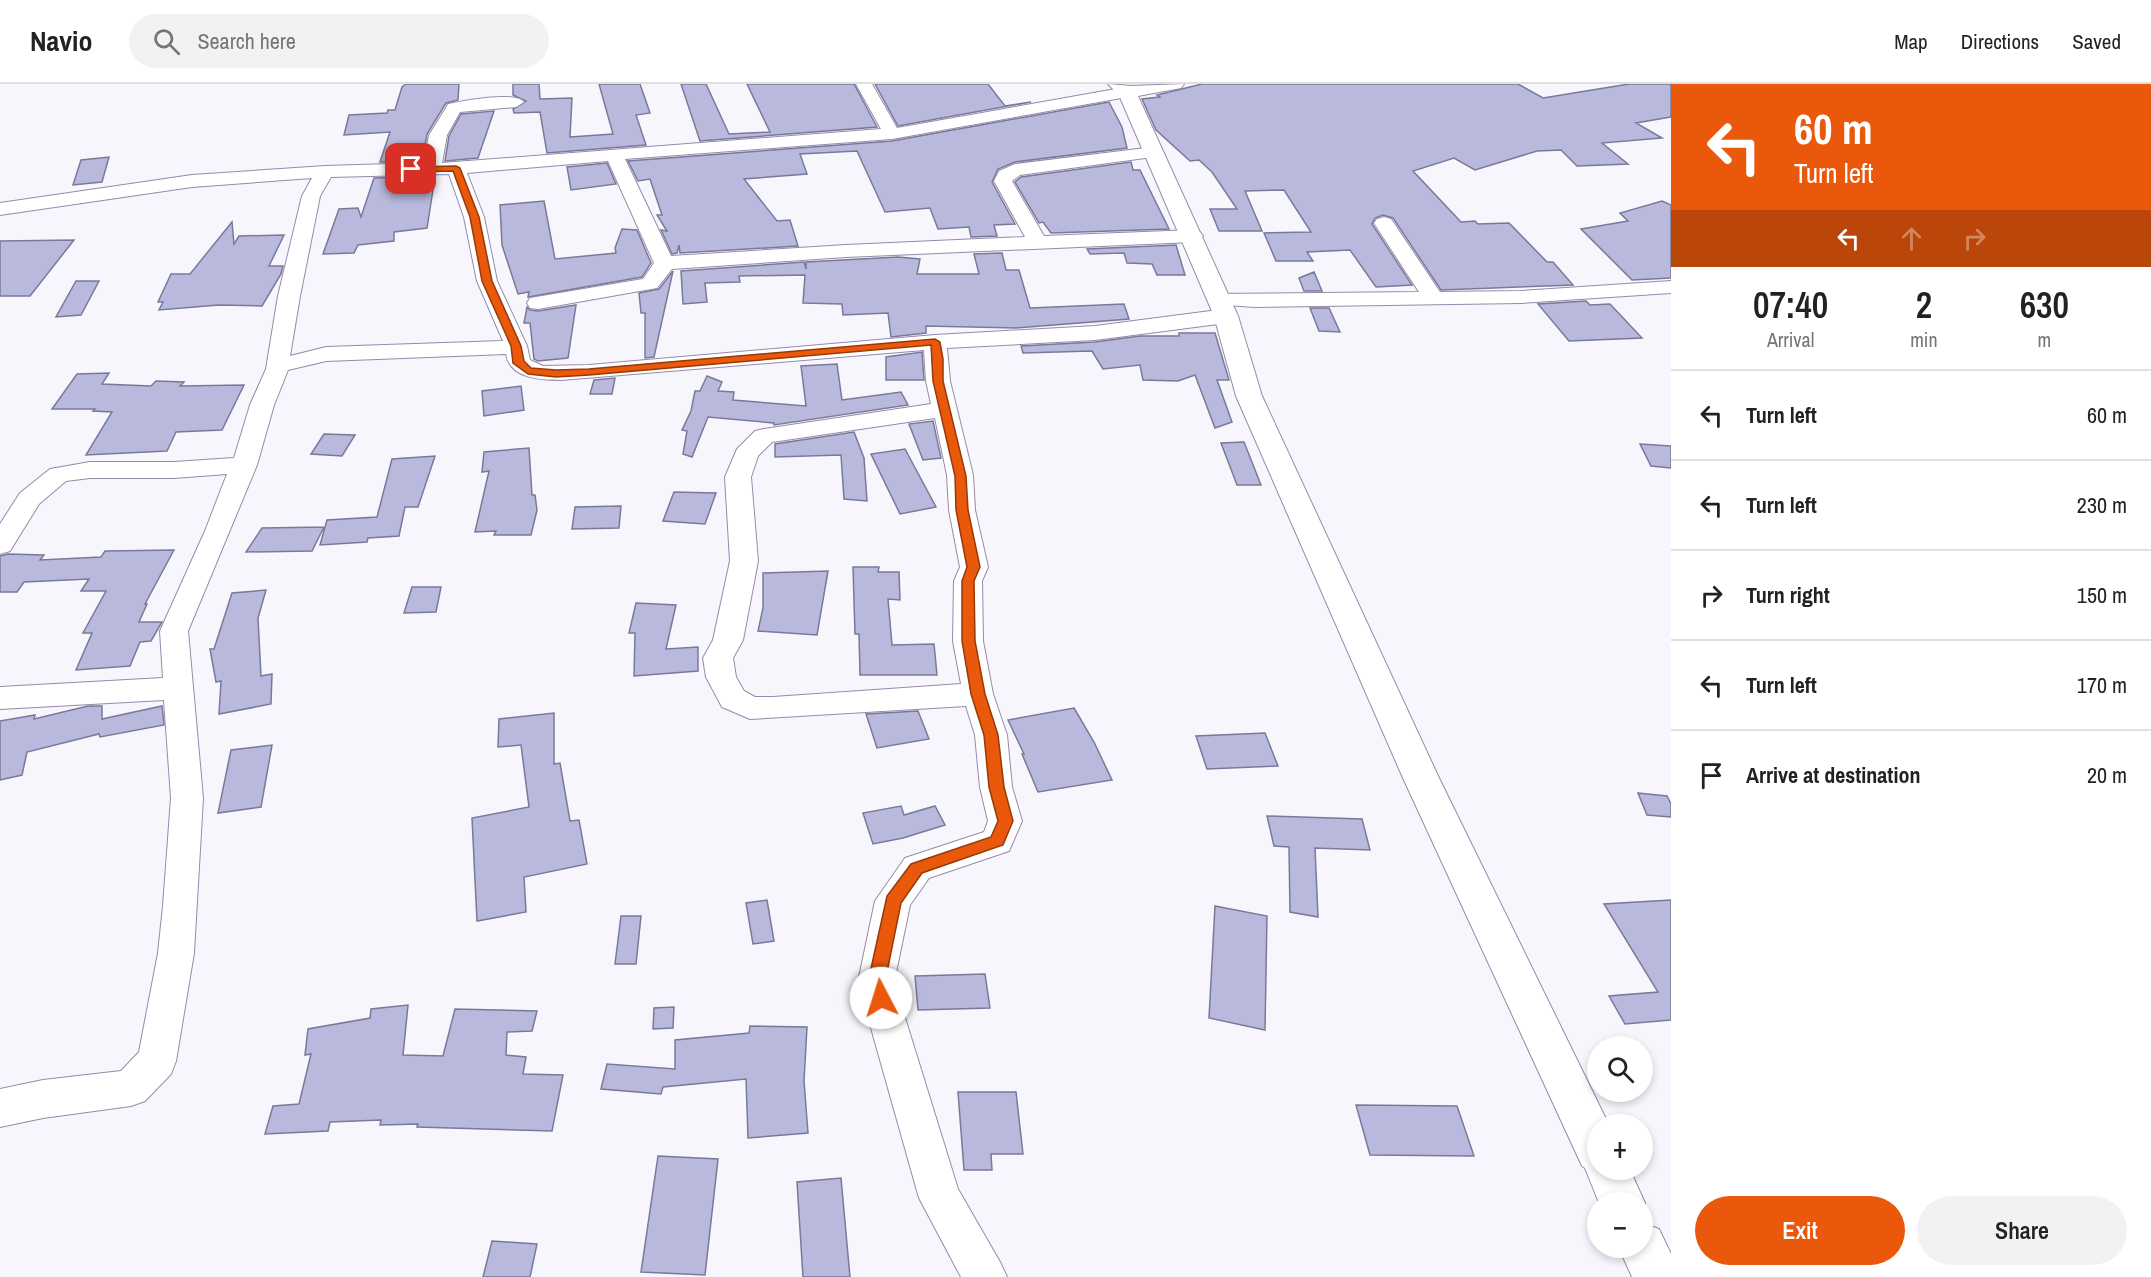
<!DOCTYPE html>
<html lang="en">
<head>
<meta charset="utf-8">
<style>
  :root { --surface:#fff; --page:#f2f2f2; --text:#222; --muted:#767676; --line:#e0e0e0; --accent:#ea580c }
  body { margin:0; font-family:"Archivo Narrow",sans-serif; background:var(--page); color:var(--text); height:100vh; display:flex; flex-direction:column; font-size:22px; white-space:nowrap }
  * { box-sizing:border-box; margin:0 }
  p { font-size:20px; color:var(--muted) }
  .icon { flex:none; width:33px; height:33px; fill:none; stroke:currentColor; stroke-width:2; stroke-linecap:round; stroke-linejoin:round }
  .map { position:relative; flex:1; overflow:hidden }
  .details { display:flex; flex-direction:column; background:var(--surface); width:480px }
  .details>* { flex:none }
  .hud { background:#ea580c; color:#fff; overflow:hidden }
  .tools { position:absolute; left:1587px; top:952px; display:grid; gap:12px }
  .tools a { display:grid; place-items:center; width:66px; height:66px; border-radius:50%; background:var(--surface); box-shadow:0 3px 9px #0003; font-size:30px }
  .pin { position:absolute; display:grid; place-items:center; width:51px; height:51px; color:#fff; margin:-26px; border-radius:12px; box-shadow:0 3px 9px #0006 }
  .me { position:absolute; width:66px; margin:-33px; rotate:355deg; stroke-linejoin:round; filter:drop-shadow(0 0 4px #0008) }
  .turn { display:flex; align-items:center; gap:21px; height:126px; padding:0 24px; font-size:27px }
  .turn .icon { width:78px; height:78px; stroke-width:2.5 }
  .turn b { display:block; font-size:42px; line-height:51px }
  .lanes { display:flex; align-items:center; height:57px; padding:0 24px; background:#0003; justify-content:center; gap:30px; direction:ltr }
  .lanes .off { opacity:.35 }
  .eta { display:flex; justify-content:space-evenly; align-items:center; height:102px; text-align:center }
  .eta b { font-size:36px; font-weight:600; line-height:42px }
  .action { display:flex; gap:12px; margin-top:auto; padding:12px 24px }
  .action a { flex:1; height:69px; border-radius:36px; background:var(--accent); color:#fff; font-size:24px; font-weight:600; line-height:69px; text-align:center }
  .action a+a { background:var(--page); color:var(--text) }
  ul { padding:0; list-style:none }
  li { display:flex; align-items:center; gap:18px; height:90px; padding:0 24px; border-top:2px solid var(--line) }
  li div { flex:1 }
  li b { display:block; font-size:22px }
  li em { font-style:normal }
  header { display:flex; align-items:center; gap:36px; box-sizing:border-box; height:84px; padding:0 30px; background:var(--surface); border-bottom:2px solid var(--line) }
  header strong { font-size:28px }
  nav { display:flex; gap:33px; margin-inline-start:auto; font-size:21px }
  .search { width:420px; height:54px; background:var(--page); display:flex; align-items:center; gap:15px; box-sizing:border-box; padding:0 21px; border-radius:33px; color:var(--muted); font-size:22px }
  main { display:flex; flex:1; min-height:0 }
  .map>svg:first-child { display:block }
  .building { fill:#b8b9dd; stroke:#797999; stroke-width:1.5 }
  .lines { fill:none; stroke-linecap:round; stroke-linejoin:round }
  .minor-casing { stroke:#968aaa; stroke-width:2 }
  .major-casing { stroke:#968aaa; stroke-width:2 }
  .minor { fill:#fff; fill-rule:evenodd }
  .major { fill:#fff; fill-rule:evenodd }
  .route { fill:#ea580c; stroke:#983908; stroke-width:1.5 }
</style>
</head>
<body>
<header>
<strong>Navio</strong>
<div class="search"><svg class="icon" aria-label="search" viewBox="0 0 24 24"><circle cx="10" cy="10" r="6"/><path d="M15 15l6 6"/></svg>Search here</div>
<nav><a>Map</a><a>Directions</a><a>Saved</a></nav>
</header>
<main>
<div class="map">
<svg width="1671" height="1193" viewBox="0 0 1671 1193">
  <rect width="100%" height="100%" fill="#f8f6fd"/>
  <path class="building" d="M406,0H459L458,16L446,19L427,50L422,77L380,78L390,48L344,51L349,31L387,29L388,26H395L402,3Z
    M513,0H539L540,15L572,14L570,53L613,50L599,0H640L650,29L636,31L646,61L547,69L540,28L514,29L513,25L526,17L513,11Z
    M681,0H706L729,50L770,48L747,0H854L877,43L700,57Z
    M875,0H988L1005,22L1031,18L898,42Z
    M1202,0H1518L1543,14L1629,0H1671V33L1636,39L1662,54L1602,59L1628,80L1577,82L1561,66L1537,67L1475,86L1454,74L1413,87L1461,138L1475,137L1478,140L1509,139L1547,178H1553L1573,201L1441,206L1393,134L1383,131L1375,134L1372,140L1412,201L1376,203L1350,166L1307,168L1313,177H1276L1264,149L1311,148L1284,106L1245,107L1262,147H1219L1210,125H1237L1212,88L1199,76L1190,77L1156,46L1142,15L1160,13L1157,11Z
    M1109,18L1122,43L1127,64L1015,78L998,85L992,98L1015,140L994,141L997,152L971,153L969,143L938,145L930,124L885,128L857,67L800,70L807,90L744,95L777,137L790,136L798,162L680,169L679,161L677,169L672,170L661,146L667,147L657,131H662L650,95L638,97L628,77L892,57Z
    M494,27L478,74L445,77L449,52L461,30Z
    M109,73L102,98L73,101L81,76Z
    M1131,78L1133,86H1140L1169,145L1051,149L1043,138L1039,139L1015,98L1021,93Z
    M607,79L616,100L571,106L567,83Z
    M435,93L427,144L394,148V157L358,161L354,169L323,170L339,125L358,124L361,133L374,94Z
    M544,117L555,175L616,169L615,164L622,145L637,146L651,179L642,193L528,213L529,208L518,210L502,161L500,121Z
    M1662,117L1671,121V194L1632,196L1581,145L1628,137L1620,129Z
    M232,138L234,160L239,152L284,151L269,182H283L281,190L262,222L219,221L159,226L163,218H158L171,190H190Z
    M74,156L30,212H0V157Z
    M1176,161L1185,191H1157L1152,180L1127,179L1124,169L1090,170L1087,165Z
    M1002,169L1006,186H1019L1030,224L1124,220L1129,235L1016,244L926,242V249L891,253L888,229L843,231L842,220L803,219L805,191L739,192L740,198L705,199L707,218L683,220L681,187L804,178L806,185V178L898,173L920,175L917,190H979L974,170Z
    M673,187L654,273L645,274V229H641L639,209L659,205Z
    M1314,188L1322,207H1304L1299,194Z
    M76,197H99L81,231L56,233Z
    M1586,217L1590,221L1610,220L1642,254L1569,257L1538,220Z
    M576,221L568,274L538,277L534,275L530,239H524L527,223L530,226L538,227Z
    M1310,224H1329L1340,248L1319,247Z
    M1179,249H1215L1229,296H1217L1232,338L1215,344L1195,291L1178,297L1143,296L1140,281L1103,285L1092,267L1023,269L1021,262L1095,258L1140,252H1179Z
    M922,268L924,296H886V273Z
    M837,280L842,316L901,308L908,321L774,341V339L708,333L692,373L683,370L687,347L682,346L691,327L695,307H700L707,292L722,298L718,307L734,308L733,316L806,322L801,282Z
    M109,289L102,300L151,302L156,297L184,298L180,302L244,301L222,346L176,348L167,367L86,371L112,328L93,327L95,325H52L77,290Z
    M615,294L612,310H590L594,296Z
    M521,302L524,326L484,332L482,307Z
    M933,337L941,374L923,376L909,340Z
    M854,348L864,374L867,417L844,415L841,371L775,373V360Z
    M324,350L355,351L342,372L311,370Z
    M1244,358L1261,401H1237L1221,359Z
    M1640,360L1671,362V384L1651,382Z
    M529,364L532,411H535L537,426L531,451H494L496,447L475,448L489,387L482,388L484,368Z
    M905,365L936,423L900,430L871,370Z
    M435,372L418,423H405L399,452L368,454L367,458L320,461L327,436L377,433L392,375Z
    M674,408L716,409L705,440L663,437Z
    M621,422L619,444L572,445L575,423Z
    M324,443L312,467L246,468L262,444Z
    M174,466L145,520H147L139,538H162L151,557L140,558L130,582L76,586L92,549H83L106,507H81L89,495L24,498L17,508H0V472L8,470L44,471L40,476L101,473L105,467Z
    M853,483H879L878,488H899L900,516L888,515L892,561L934,560L937,591H860L859,550H855Z
    M828,487L817,551L758,547L763,524V489Z
    M412,503H441L436,528L404,529Z
    M266,506L258,534L261,592L272,590L271,620L219,630L221,597L216,598L210,565H214L232,509Z
    M636,519L676,521L666,565L698,563V587L634,592L635,549H629Z
    M88,622H102V635L162,622L164,641L100,653L99,650L27,668L22,691L0,696V637L35,631L34,635Z
    M1074,624L1094,658L1112,696L1038,708L1022,670H1024L1008,636Z
    M918,627L929,655L877,664L866,630Z
    M554,629V680L560,679L570,737L579,736L587,780L524,793L526,828L477,837L472,734L529,723L521,661L498,663L499,635Z
    M1265,649L1278,682L1207,685L1196,652Z
    M272,661L261,723L218,729L231,666Z
    M1638,709L1667,712L1671,720V733L1647,731Z
    M901,722L904,731L935,722L945,741L903,754L873,760L863,729Z
    M1267,732L1362,735L1370,766L1315,764L1318,833L1290,828L1289,763L1274,762Z
    M767,816L774,857L753,860L746,819Z
    M1671,816V936L1625,940L1609,912L1658,908L1604,820Z
    M1215,822L1267,832L1265,946L1209,934Z
    M621,832H641L636,880H615Z
    M985,890L990,924L918,926L915,892Z
    M408,921L403,971L443,972L455,925L537,927L532,947L507,948L506,971L526,973L523,990L563,991L552,1047L417,1043L418,1040L380,1041L381,1036L330,1038L328,1047L265,1050L273,1022L299,1020L311,970L305,971L308,945L370,934L371,925Z
    M674,923L673,944L653,945L654,924Z
    M750,942L807,943L804,997L808,1049L748,1054L746,995L663,1003L661,1010L601,1005L607,980L675,985V956L749,949Z
    M958,1008H1016L1023,1070H991L992,1086H964Z
    M1356,1021L1457,1022L1474,1072L1370,1071Z
    M658,1072L718,1075L705,1191L641,1188Z
    M841,1094L850,1193H803L797,1098Z
    M492,1157L537,1160L530,1193H483Z"/>
  <g class="lines">
    <g class="minor-casing">
      <path id="minor" d="M856,0H872L897,44L1127,3L1135,8L1127,13L892,55L625,75L671,172L846,161L1025,153L994,97L999,87L1015,80L1154,63L1160,64L1163,68L1160,72L1020,91L1012,97L1044,152L1193,146L1200,148L1203,152L1200,156L1193,158L846,173L672,185L657,204L538,225L530,224L527,219L530,214L643,195L654,179L608,77L467,89L484,133L497,197L527,262L530,276L543,282L589,281L935,251L1095,242L1226,225L1234,227L1237,232L1234,237L1226,239L1095,256L947,264L950,297L973,391L975,426L988,483L982,497L983,557L993,610L1007,651L1012,703L1022,737L1009,767L929,794L910,821L894,898L958,1105L1000,1178L1007,1193H961L919,1114L858,898L875,817L905,774L984,748L988,737L980,703L975,651L966,622L750,635L722,623L706,593L703,574L713,556L730,477L725,393L737,365L755,347L764,345L931,320L926,297L924,266L561,296C541,296 510,295 506,270L326,277L288,286L274,321L257,381L188,547L203,714L194,869L176,977L171,990L145,1017L131,1022L43,1034L0,1043V1005L43,996L121,987L139,968L158,869L163,822L171,714L164,616L0,625V603L163,594L160,547L205,447L227,390L174,394H90L66,397L39,420L10,467L0,470V440L20,409L50,385L90,378H174L234,374L250,321L266,285L278,212L302,112L312,94L192,103L0,131V119L192,91L325,82L424,79L429,51L446,24L448,20C462,17 515,7 524,18L516,23L460,28L447,51L442,79L881,45ZM449,90L464,133L477,197L503,257L326,263L290,272L300,212L320,112L331,93ZM935,334L947,391L949,426L960,483L954,497L953,557L961,600L773,613H755L744,607L736,593L733,574L743,556L758,477L751,393L758,372L772,358Z
        M1384,133L1391,135L1440,208L1521,207L1671,197V209L1521,219L1255,223L1211,220L1208,215L1211,210L1419,208L1374,139L1377,135Z"/>
    </g>
    <g class="major-casing">
      <path id="major" d="M1108,0L1131,2L1184,0L1181,4L1138,12L1238,232L1262,312L1439,694L1609,1041H1598V1086H1630L1645,1119L1642,1125V1119H1599L1585,1084L1582,1082L1403,694L1236,312L1214,232L1119,11Z
        M1642,1139L1659,1145L1671,1170V1193H1632L1619,1164H1642Z"/>
    </g>
    <use href="#minor" class="minor"/>
    <use href="#major" class="major"/>
  </g>
  <path class="route" d="M456,82L460,84L479,133L492,197L521,262L524,277L531,284L556,286L589,285L935,255L940,258L943,275V297L966,392L968,426L980,483L974,497L975,557L985,610L998,651L1004,703L1013,737L1003,761L922,789L901,819L885,898L890,914L887,920L881,922L875,920L868,898L887,812L911,780L991,753L998,737L989,703L984,651L971,610L962,557V497L967,483L956,426L955,392L933,297L931,261L589,291L556,293L528,290L513,279L511,262L482,197L470,133L453,87L411,88L407,85L411,83Z"/>
</svg>
<div class="tools">
<a><svg class="icon" aria-label="search" viewBox="0 0 24 24"><circle cx="10" cy="10" r="6"/><path d="M15 15l6 6"/></svg></a>
<a>+</a>
<a>−</a>
</div>
<div class="pin" style="left:411px;top:85px;background:#d93025"><svg class="icon" aria-label="arrive" viewBox="0 0 24 24"><path d="M6 21V4h12l-3 4 3 4H6"/></svg></div>
<svg class="me" style="left:881px;top:914px" viewBox="-20 -20 40 40"><circle r="19" fill="#fff"/><path d="M0-13L10 11 0 6-10 11z" fill="#ea580c"/></svg>
</div>
<section class="details">
<div class="hud">
<div class="turn"><svg class="icon" aria-label="left" viewBox="0 0 24 24"><path d="M17 20v-9H6M10 6l-5 5 5 5"/></svg><div><b>60 m</b>Turn left</div></div>
<div class="lanes"><svg class="icon" aria-label="left" viewBox="0 0 24 24"><path d="M17 20v-9H6M10 6l-5 5 5 5"/></svg><svg class="icon off" aria-label="ahead" viewBox="0 0 24 24"><path d="M12 20V5M6 11l6-6 6 6"/></svg><svg class="icon off" aria-label="right" viewBox="0 0 24 24"><path d="M7 20v-9h11M14 6l5 5-5 5"/></svg></div>
</div>
<div class="eta">
<div><b>07:40</b><p>Arrival</p></div>
<div><b>2</b><p>min</p></div>
<div><b>630</b><p>m</p></div>
</div>
<ul>
<li><svg class="icon" aria-label="left" viewBox="0 0 24 24"><path d="M17 20v-9H6M10 6l-5 5 5 5"/></svg><div><b>Turn left</b></div><em>60 m</em></li>
<li><svg class="icon" aria-label="left" viewBox="0 0 24 24"><path d="M17 20v-9H6M10 6l-5 5 5 5"/></svg><div><b>Turn left</b></div><em>230 m</em></li>
<li><svg class="icon" aria-label="right" viewBox="0 0 24 24"><path d="M7 20v-9h11M14 6l5 5-5 5"/></svg><div><b>Turn right</b></div><em>150 m</em></li>
<li><svg class="icon" aria-label="left" viewBox="0 0 24 24"><path d="M17 20v-9H6M10 6l-5 5 5 5"/></svg><div><b>Turn left</b></div><em>170 m</em></li>
<li><svg class="icon" aria-label="arrive" viewBox="0 0 24 24"><path d="M6 21V4h12l-3 4 3 4H6"/></svg><div><b>Arrive at destination</b></div><em>20 m</em></li>
</ul>
<div class="action"><a>Exit</a><a>Share</a></div>
</section>
</main>
</body>
</html>
